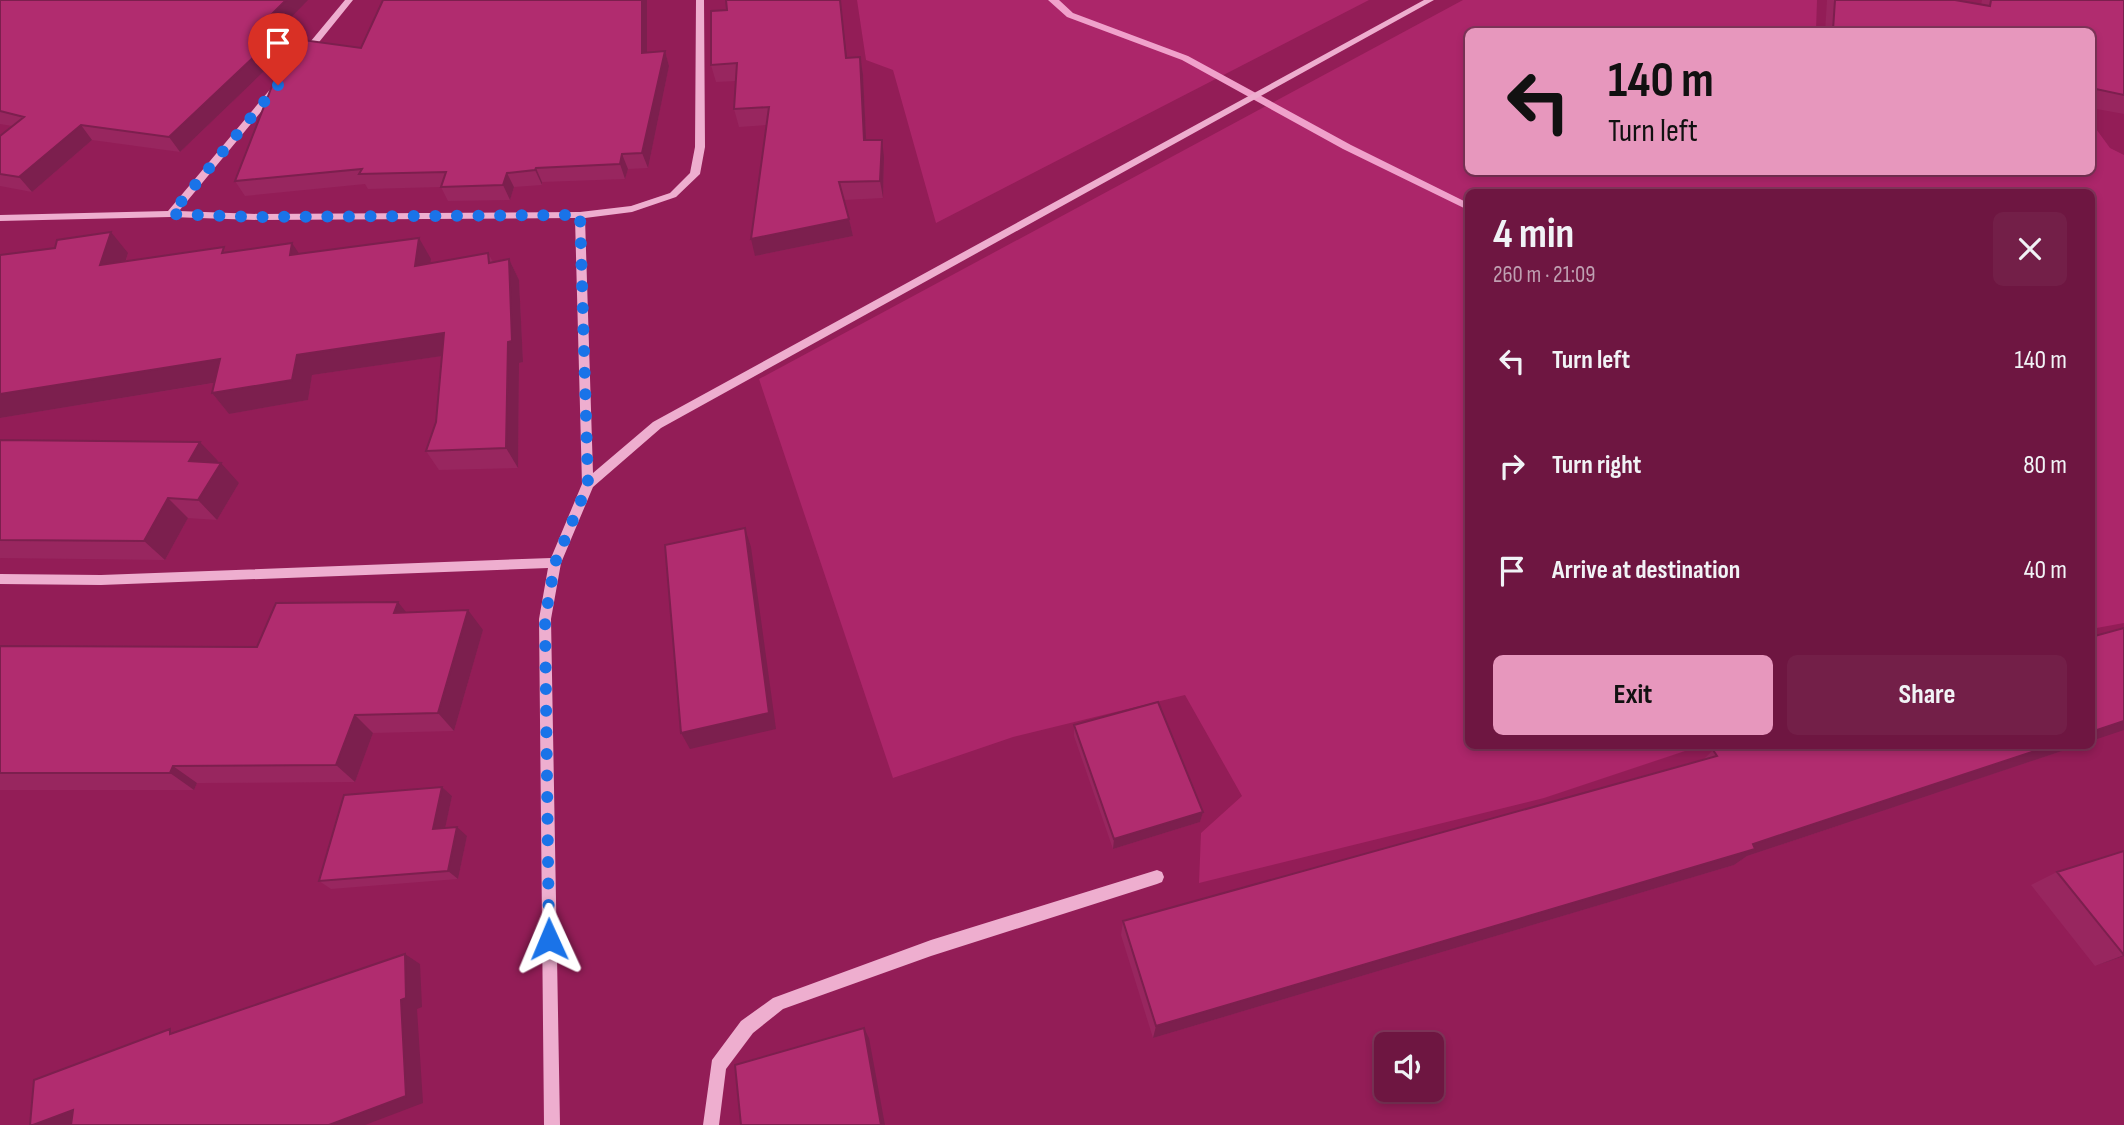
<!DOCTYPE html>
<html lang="en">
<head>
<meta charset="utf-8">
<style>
  :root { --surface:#6e1641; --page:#731f48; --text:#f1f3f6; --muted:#bf9fb1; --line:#80355a; --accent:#e797bd }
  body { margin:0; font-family:"Sofia Sans Condensed",sans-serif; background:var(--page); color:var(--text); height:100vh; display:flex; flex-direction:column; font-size:26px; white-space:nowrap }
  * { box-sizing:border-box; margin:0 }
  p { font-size:23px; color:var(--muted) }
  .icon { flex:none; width:38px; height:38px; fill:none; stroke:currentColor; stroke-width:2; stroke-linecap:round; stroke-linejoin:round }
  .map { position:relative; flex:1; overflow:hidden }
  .sheet { position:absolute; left:1465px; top:189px; width:630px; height:560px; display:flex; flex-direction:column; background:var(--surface); border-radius:10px; box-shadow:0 4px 10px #0003,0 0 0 2px var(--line) }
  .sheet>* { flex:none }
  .hud { position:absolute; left:1465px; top:28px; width:630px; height:147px; border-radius:10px; box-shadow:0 4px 10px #0003,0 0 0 2px var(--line); background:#e797bd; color:#111; overflow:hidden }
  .fabs { position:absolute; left:1374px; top:1032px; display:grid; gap:14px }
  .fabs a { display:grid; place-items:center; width:70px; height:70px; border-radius:10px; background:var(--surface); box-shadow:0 4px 10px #0003,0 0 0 2px var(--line); font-size:35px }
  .pin { position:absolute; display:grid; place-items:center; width:60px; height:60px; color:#fff; margin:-72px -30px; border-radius:50% 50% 50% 0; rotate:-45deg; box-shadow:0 0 7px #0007 }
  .pin .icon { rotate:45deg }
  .me { position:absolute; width:77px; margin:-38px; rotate:359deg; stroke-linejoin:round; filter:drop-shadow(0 0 5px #0008) }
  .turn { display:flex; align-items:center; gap:24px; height:147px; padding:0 28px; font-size:32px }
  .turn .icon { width:91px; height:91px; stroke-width:2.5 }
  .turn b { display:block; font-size:49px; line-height:60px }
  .round { display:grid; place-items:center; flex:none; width:74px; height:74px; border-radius:10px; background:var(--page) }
  .overview { display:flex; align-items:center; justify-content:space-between; height:119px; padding:0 28px }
  h1 { font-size:42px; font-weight:700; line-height:52px }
  .primary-button { display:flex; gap:14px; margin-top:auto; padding:14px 28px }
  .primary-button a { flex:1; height:80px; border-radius:10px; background:var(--accent); color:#111; font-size:28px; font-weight:700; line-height:80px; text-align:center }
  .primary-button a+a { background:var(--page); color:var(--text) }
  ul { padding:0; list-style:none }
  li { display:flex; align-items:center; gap:21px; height:105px; padding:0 28px }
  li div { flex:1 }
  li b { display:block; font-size:26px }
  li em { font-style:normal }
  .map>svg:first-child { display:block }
  .green { fill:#ac266a }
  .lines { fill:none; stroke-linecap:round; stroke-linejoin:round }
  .stream { fill:#f0a1cb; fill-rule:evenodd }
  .minor { fill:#eeaecf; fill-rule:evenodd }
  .wall { fill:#98265f }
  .shaded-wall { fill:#7c1f4e }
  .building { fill:#b12c6f; stroke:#7c1f4e; stroke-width:2 }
  .route { stroke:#1a73e8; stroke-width:12; stroke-dasharray:0 21.6 }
</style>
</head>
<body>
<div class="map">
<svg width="2124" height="1125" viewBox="0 0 2124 1125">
  <rect width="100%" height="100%" fill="#931d57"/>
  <path class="green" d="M857,0H1369L936,223L893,70L866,60Z
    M1463,0H1817L1816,31L1468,32V172H2091V122L2110,148L2124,155V623L2091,629V192H1468V746H1700L1544,798L1199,883L1201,833L1242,796L1185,695L1013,737L893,778L759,379Z"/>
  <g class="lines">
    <path class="stream" d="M1048,0H1059L1073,13L1188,56L1351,145L1468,203V210L1343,149L1182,60L1067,17Z"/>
    <path class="minor" d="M345,0H353L307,57H301V53Z
      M696,0H704L705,147L700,174L676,197L632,212L585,218L593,473L653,422L1424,0H1434L661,428L593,487L561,563L551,619L560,1125H544L539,619L548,568L101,585L0,584V574L101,575L551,558L582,484L575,218L259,220L171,217L0,221V215L168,211L273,86L276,85L280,88L279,90L179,211L259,214L580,212L631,206L670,193L690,173L695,147Z
      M1157,870L1162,872L1164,877L1162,882L1157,884L931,956L783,1009L753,1033L726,1069L719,1125H703L712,1060L741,1021L773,998L931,940Z"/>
  </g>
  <path class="wall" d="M0,0L273,36L284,52L180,152L92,140L32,192L0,186V136L12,126L0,124Z
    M383,0H647V52L665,51L669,66L648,168L628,169L625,179L542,182V185L514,187L510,200L448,201L441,187L368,189L365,184L245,196L235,181L361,48Z
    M1827,0H1955L1981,5L1982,0H2124V114L2091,108V32H1825Z
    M727,10L847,58L860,57L863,74L866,140L884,157L883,198L844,200L853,236L755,256L767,125L739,127L734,109L736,81L716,82L711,65Z
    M128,253L126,261L228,253L431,259L430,263L488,253L493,262L509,259L519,280L523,362L519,363L518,468L439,470L426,451L436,422L442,356L312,375L308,400L229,414L212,393L214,383L0,418Z
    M0,440L218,461L217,463L239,483L217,520L188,518L165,560L0,558Z
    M407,613L483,630L454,731L373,733L355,782L197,783L194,790H0V646L257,647Z
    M1074,725L1203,812L1200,822L1113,849L1074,736Z
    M1729,746H2077L1747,856L1734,865L1153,1038L1121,935L1123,921L1704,759L1713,750Z
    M442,787L452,796L445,828L467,836L458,879L331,889L319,881Z
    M2124,851V956L2095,966L2031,885L2057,872Z"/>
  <path class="shaded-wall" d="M286,0H308L261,48L252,34Z
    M642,0H647V67L642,53Z
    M840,0L849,75L846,58Z
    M275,37L284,52L180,152L169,137Z
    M665,51L669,66L648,168L642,153Z
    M860,57L863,74L867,158L864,140Z
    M81,125L92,140L32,192L19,177Z
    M882,140L884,157L883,198L880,181Z
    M622,154L628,169L625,179L620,164Z
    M536,168L542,182V185L535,170Z
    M507,173L514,187L510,200L503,185Z
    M849,219L853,236L755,256L751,239Z
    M111,232L128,253L118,286L100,265Z
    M419,238L431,259L427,287L415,266Z
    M292,243L306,264L290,255Z
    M509,259L519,280L523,362L519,363L518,468L506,448Z
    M444,333L456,354L312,375L308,400L229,414L212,393L297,355Z
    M220,359L237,379L0,418V394Z
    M200,442L218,461L208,481L189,461Z
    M221,463L239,483L217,520L198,500Z
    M168,498L188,518L165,560L144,541Z
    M745,528L751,547L776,729L690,749L681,733Z
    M398,602L414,622L394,613Z
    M468,610L483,630L454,731L438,713Z
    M355,715L373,733L355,782L336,765Z
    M2124,721V730L2091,741V732Z
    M2050,746H2077L1747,856L1734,865L1153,1038L1156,1026L1753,844Z
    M173,766L197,783L194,790L170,773Z
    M442,787L452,796L443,838L433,829Z
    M1203,812L1200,822L1113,849L1114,839Z
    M457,827L467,836L458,879L448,871Z
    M405,954L420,964L422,1007L417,1009L423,1103L365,1125H329L401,1000Z
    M2124,955V956L2095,966Z
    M864,1028L869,1038L885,1125H881Z
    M73,1110L76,1125H33Z"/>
  <path class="building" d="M0,0H286L252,34L275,37L169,137L81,125L19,177L0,174V136L24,117L0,111Z
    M383,0H642V53L665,51L642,153L622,154L620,164L536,168L535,170L507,173L503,185L441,187L446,172L359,174L362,169L235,181L279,68L303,40L361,48Z
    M726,0H840L846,58L860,57L864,140H882L880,181L839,182L849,219L751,239L769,107L734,109L737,63L711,65V11L727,10Z
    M1835,0H1955L1990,6L1991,0H2124V95L2091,88V32H1841L1833,30Z
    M111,232L100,265L224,247L222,253L292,243L290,255L419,238L415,266L488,253L489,263L509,259L512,341L508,342L506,448L426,451L436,422L444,333L297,355L292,380L212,393L220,359L0,394V255L55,248L57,240Z
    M0,440L200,442L189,461L221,463L198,500L168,498L144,541L0,540Z
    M745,528L769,713L681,733L665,545Z
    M398,602L394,613L468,610L438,713L355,715L336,765L173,766L170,773H0V646L257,647L276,603Z
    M2124,628V721L2091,732V637Z
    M1158,702L1203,812L1114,839L1074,725Z
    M1729,746H2050L1753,844L1755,849L1156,1026L1123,921L1717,756L1713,750Z
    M442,787L433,829L457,827L448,871L319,881L344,795Z
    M2124,851V955L2057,872Z
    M405,954L406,998L401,1000L406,1096L329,1125H71L73,1110L33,1125H30L34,1080L170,1029V1034Z
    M864,1028L881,1125H741L735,1065Z"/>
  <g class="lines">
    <path class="route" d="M278,85L171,214L259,217L580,215L588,484L555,563L545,619L549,939"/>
  </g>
</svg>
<div class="fabs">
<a><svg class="icon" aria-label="sound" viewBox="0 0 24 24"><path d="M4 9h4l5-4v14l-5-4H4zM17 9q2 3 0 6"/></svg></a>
</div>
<div class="pin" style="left:278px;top:85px;background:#d93025"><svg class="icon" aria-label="arrive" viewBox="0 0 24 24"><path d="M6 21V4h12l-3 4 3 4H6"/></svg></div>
<svg class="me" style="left:549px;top:939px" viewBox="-20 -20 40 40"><path d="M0-17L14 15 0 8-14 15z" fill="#1a73e8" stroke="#fff" stroke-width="4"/></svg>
<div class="hud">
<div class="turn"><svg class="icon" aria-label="left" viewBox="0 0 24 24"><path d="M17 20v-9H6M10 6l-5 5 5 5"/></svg><div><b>140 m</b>Turn left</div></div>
</div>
<section class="sheet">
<div class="overview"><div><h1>4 min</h1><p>260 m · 21:09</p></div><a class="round"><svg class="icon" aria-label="close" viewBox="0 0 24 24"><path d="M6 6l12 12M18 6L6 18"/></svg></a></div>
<ul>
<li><svg class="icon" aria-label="left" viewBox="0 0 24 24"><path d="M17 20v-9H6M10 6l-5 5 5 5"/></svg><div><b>Turn left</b></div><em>140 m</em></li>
<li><svg class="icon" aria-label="right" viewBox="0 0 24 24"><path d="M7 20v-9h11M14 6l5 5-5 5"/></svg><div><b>Turn right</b></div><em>80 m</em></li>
<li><svg class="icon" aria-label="arrive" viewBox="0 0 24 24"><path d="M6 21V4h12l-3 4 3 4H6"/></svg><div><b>Arrive at destination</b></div><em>40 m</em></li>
</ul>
<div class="primary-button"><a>Exit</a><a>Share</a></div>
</section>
</div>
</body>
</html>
